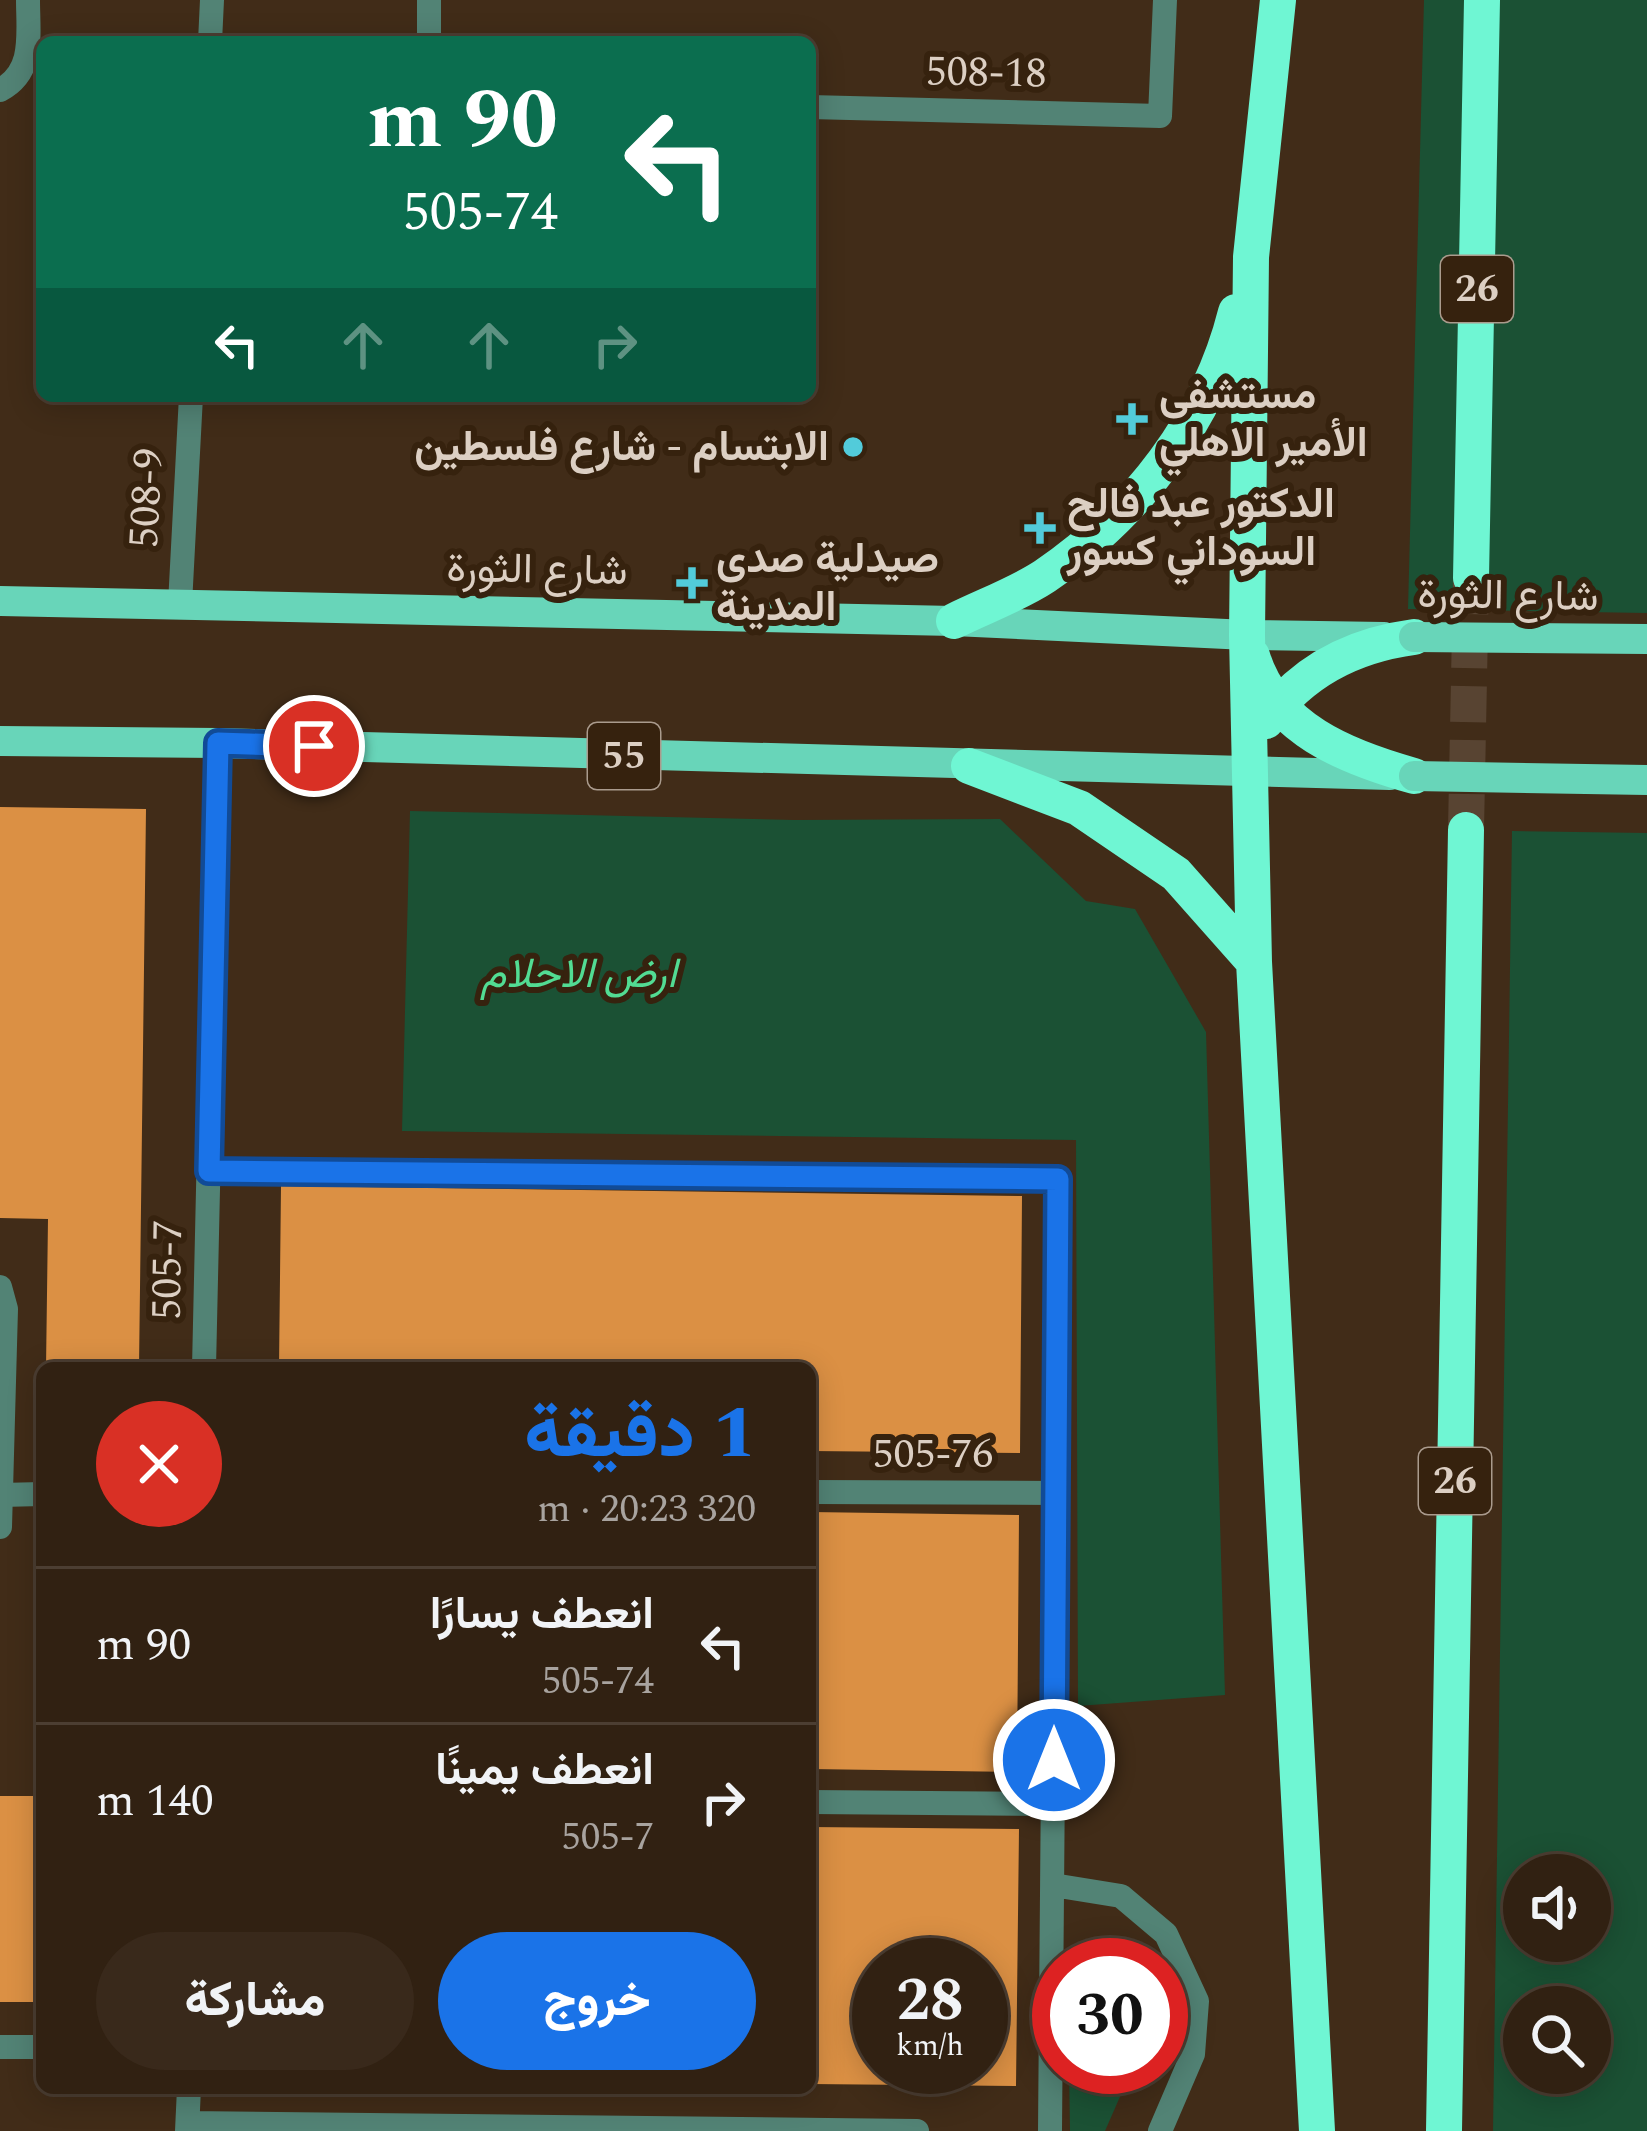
<!DOCTYPE html>
<html lang="ar">
<head>
<meta charset="utf-8">
<style>
  :root { --surface:#312112; --page:#39291b; --text:#f1f3f6; --muted:#a8a39f; --line:#4c3e32; --accent:#1a73e8 }
  body { margin:0; font-family:Spectral,Vazirmatn,serif; background:var(--page); color:var(--text); direction:rtl; height:100vh; display:flex; flex-direction:column; font-size:45px; white-space:nowrap }
  * { box-sizing:border-box; margin:0 }
  p { font-size:39px; color:var(--muted) }
  .icon { flex:none; width:66px; height:66px; fill:none; stroke:currentColor; stroke-width:2; stroke-linecap:round; stroke-linejoin:round }
  .map { position:relative; flex:1; overflow:hidden; direction:ltr }
  .sheet { position:absolute; left:36px; top:1362px; width:780px; height:732px; display:flex; flex-direction:column; background:var(--surface); border-radius:18px; box-shadow:0 6px 30px #0003,0 0 0 3px var(--line); direction:rtl }
  .sheet>* { flex:none }
  .hud { position:absolute; left:36px; top:36px; width:780px; height:366px; border-radius:18px; box-shadow:0 6px 30px #0003,0 0 0 3px var(--line); direction:rtl; background:#0b6e4f; color:#fff; overflow:hidden }
  .controls { position:absolute; left:1503px; top:1854px; display:grid; gap:24px }
  .controls a { display:grid; place-items:center; width:108px; height:108px; border-radius:50%; background:var(--surface); box-shadow:0 6px 30px #0003,0 0 0 3px var(--line); font-size:60px }
  .speed { position:absolute; left:852px; top:1938px; display:flex; gap:24px; font-size:60px; font-weight:700; text-align:center }
  .speed>* { display:grid; place-content:center; width:156px; height:156px; border-radius:50%; background:var(--surface); box-shadow:0 6px 30px #0003,0 0 0 3px var(--line); line-height:1 }
  .speed small { font-size:30px; font-weight:400 }
  .speed .limit { border:18px solid #d22; background:#fff; color:#111 }
  .pin { position:absolute; display:grid; place-items:center; width:102px; height:102px; color:#fff; margin:-51px; border:6px solid #fff; border-radius:50%; box-shadow:0 3px 12px #0007 }
  .me { position:absolute; width:132px; margin:-66px; rotate:0deg; stroke-linejoin:round; filter:drop-shadow(0 0 9px #0008) }
  .turn { display:flex; align-items:center; gap:42px; height:252px; padding:0 60px; font-size:54px }
  .turn .icon { width:156px; height:156px; stroke-width:2.5 }
  .turn b { display:block; font-size:84px; line-height:102px }
  .lanes { display:flex; align-items:center; height:114px; padding:0 60px; background:#0003; justify-content:center; gap:60px; direction:ltr }
  .lanes .off { opacity:.35 }
  .round { display:grid; place-items:center; flex:none; width:126px; height:126px; border-radius:63px; background:var(--page) }
  .overview { display:flex; align-items:center; justify-content:space-between; height:204px; padding:0 60px }
  h1 { font-size:72px; font-weight:800; line-height:90px; color:var(--accent) }
  .action { display:flex; gap:24px; margin-top:auto; padding:24px 60px }
  .action a { flex:1; height:138px; border-radius:72px; background:var(--accent); color:#fff; font-size:48px; font-weight:800; line-height:138px; text-align:center }
  .action a+a { background:var(--page); color:var(--text) }
  ul { padding:0; list-style:none }
  li { display:flex; align-items:center; gap:36px; height:156px; padding:0 60px; border-top:3px solid var(--line) }
  li div { flex:1 }
  li b { display:block; font-size:45px }
  li em { font-style:normal }
  .map>svg:first-child { display:block }
  .green { fill:#1b5134; fill-rule:evenodd }
  .building { fill:#db9044; fill-rule:evenodd }
  .lines { fill:none; stroke-linecap:round; stroke-linejoin:round }
  .motorway-tunnel { stroke:#584432; stroke-width:36; stroke-dasharray:36 18; stroke-linecap:butt }
  .minor { stroke:#528375; stroke-width:24 }
  .primary { stroke:#68d5b9; stroke-width:30 }
  .motorway { stroke:#6ff6d3; stroke-width:36 }
  .primary-bridge { stroke:#68d5b9; stroke-width:30 }
  .route-casing { stroke:#114b97; stroke-width:30 }
  .route { stroke:#1a73e8; stroke-width:21 }
  .poi-dot { fill:#52cbda; stroke:#36220e; stroke-width:4.5 }
  .labels { text-anchor:middle; dominant-baseline:central; stroke-width:12; stroke-linejoin:round; paint-order:stroke }
  .shield { fill:#36220e; stroke:#aa9b8d; stroke-width:3 }
  .shield-label { font-size:39px; font-weight:bold; fill:#dccfc3 }
  .street-label { font-size:42px; fill:#dccfc3; stroke:#36220e }
  .poi-label { font-size:42px; font-weight:bold; fill:#dccfc3; stroke:#36220e; text-anchor:start }
  .park-label { font-size:42px; font-style:italic; fill:#52dc93; stroke:#36220e }
</style>
</head>
<body>
<div class="map">
<svg width="1647" height="2131" viewBox="0 0 1647 2131">
  <rect width="100%" height="100%" fill="#412c18"/>
  <path class="green" d="M1424,0H1647V613L1408,609Z
    M410,811L794,820L1000,819L1086,901L1135,909L1206,1032L1225,1695L1078,1706L1076,1140L402,1131Z
    M1512,831L1647,833V2131H1493ZM1524,1875H1590V1941H1524ZM1524,2007H1590V2073H1524Z
    M1069,2067H1133L1105,2131H1070Z"/>
  <path class="building" d="M0,807L146,809L139,1368H46L48,1219L0,1218Z
    M281,1186L1022,1196L1020,1453L810,1451V1368H279Z
    M810,1512L1019,1515L1017,1772L810,1769Z
    M38,1589H42V2002H0V1796H37Z
    M810,1827L1019,1829L1016,2086L810,2084ZM879,1965H981V2067H879Z"/>
  <g class="lines">
    <path class="motorway-tunnel" d="M1466,830L1471,578"/>
    <path class="minor" d="M210,42L212,0
      M429,42V0
      M0,90C35,72 28,34 28,0
      M810,107L1160,116L1165,0
      M180,604L191,396
      M209,1171L1058,1179L1050,2131
      M0,1287L6,1309L0,1527
      M204,1368L218,743
      M810,1492L1056,1493
      M1,1495L42,1494
      M810,1802L1054,1804
      M1053,1885L1121,1896L1166,1934L1197,2001L1193,2054L1160,2131
      M0,2047H42
      M188,2123L917,2131
      M187,2131L189,2088"/>
    <path class="primary" d="M0,601L954,621L1247,635L1384,637
      M0,741L218,743L1390,775"/>
    <path class="motorway" d="M1278,0L1251,257L1247,635L1254,962L1317,2131
      M1471,578L1482,0
      M954,621C984,606 1018,594 1045,576C1137,513 1209,420 1236,312
      M1252,656C1274,729 1346,757 1414,776
      M1266,721C1302,671 1354,645 1414,637
      M969,766L1079,808L1176,874L1254,962
      M1444,2131L1466,830"/>
    <path class="primary-bridge" d="M1414,637L1647,639
      M1414,776L1647,780"/>
  </g>
  <g class="lines">
    <g class="route-casing">
      <path id="route" d="M314,746L218,743L209,1171L1058,1179L1054,1760"/>
    </g>
    <use href="#route" class="route"/>
  </g>
  <g class="poi-dot">
    <path d="M1126 401h12v12h12v12h-12v12h-12v-12h-12v-12h12z"/>
    <circle cx="853" cy="447" r="12"/>
    <path d="M1034 510h12v12h12v12h-12v12h-12v-12h-12v-12h12z"/>
    <path d="M686 565h12v12h12v12h-12v12h-12v-12h-12v-12h12z"/>
  </g>
  <g class="labels">
    <g class="shield">
      <rect x="1441" y="256" width="72" height="66" rx="9"/>
      <rect x="588" y="723" width="72" height="66" rx="9"/>
      <rect x="1419" y="1448" width="72" height="66" rx="9"/>
    </g>
    <g class="shield-label">
      <text x="1477" y="289">26</text>
      <text x="624" y="756">55</text>
      <text x="1455" y="1481">26</text>
    </g>
    <g class="street-label">
      <text transform="translate(986 73) rotate(1)">508-18</text>
      <text transform="translate(147 498) rotate(-87)">508-9</text>
      <text transform="translate(537 570) rotate(1)">شارع الثورة</text>
      <text transform="translate(1508 596) rotate(1)">شارع الثورة</text>
      <text transform="translate(168 1270) rotate(-89)">505-7</text>
      <text x="933" y="1454">505-76</text>
    </g>
    <g class="poi-label">
      <text x="1159" y="395">مستشفى<tspan x="1159" dy="48">الأمير الاهلي</tspan></text>
      <text x="829" y="447" text-anchor="end">الابتسام - شارع فلسطين</text>
      <text x="1067" y="504">الدكتور عبد فالح<tspan x="1067" dy="48">السوداني كسور</tspan></text>
      <text x="716" y="559">صيدلية صدى<tspan x="716" dy="48">المدينة</tspan></text>
    </g>
    <g class="park-label">
      <text x="579" y="974">ارض الاحلام</text>
    </g>
  </g>
</svg>
<div class="controls">
<a><svg class="icon" aria-label="sound" viewBox="0 0 24 24"><path d="M4 9h4l5-4v14l-5-4H4zM17 9q2 3 0 6"/></svg></a>
<a><svg class="icon" aria-label="search" viewBox="0 0 24 24"><circle cx="10" cy="10" r="6"/><path d="M15 15l6 6"/></svg></a>
</div>
<div class="speed"><div>28<small>km/h</small></div><div class="limit">30</div></div>
<div class="pin" style="left:314px;top:746px;background:#d93025"><svg class="icon" aria-label="arrive" viewBox="0 0 24 24"><path d="M6 21V4h12l-3 4 3 4H6"/></svg></div>
<svg class="me" style="left:1054px;top:1760px" viewBox="-20 -20 40 40"><circle r="17" fill="#1a73e8" stroke="#fff" stroke-width="3"/><path d="M0-11L8 9 0 5-8 9z" fill="#fff"/></svg>
<div class="hud">
<div class="turn"><svg class="icon" aria-label="left" viewBox="0 0 24 24"><path d="M17 20v-9H6M10 6l-5 5 5 5"/></svg><div><b>90 m</b>505-74</div></div>
<div class="lanes"><svg class="icon" aria-label="left" viewBox="0 0 24 24"><path d="M17 20v-9H6M10 6l-5 5 5 5"/></svg><svg class="icon off" aria-label="ahead" viewBox="0 0 24 24"><path d="M12 20V5M6 11l6-6 6 6"/></svg><svg class="icon off" aria-label="ahead" viewBox="0 0 24 24"><path d="M12 20V5M6 11l6-6 6 6"/></svg><svg class="icon off" aria-label="right" viewBox="0 0 24 24"><path d="M7 20v-9h11M14 6l5 5-5 5"/></svg></div>
</div>
<section class="sheet">
<div class="overview"><div><h1>1 دقيقة</h1><p>320 m · 20:23</p></div><a class="round" style="background:#d93025;color:#fff"><svg class="icon" aria-label="close" viewBox="0 0 24 24"><path d="M6 6l12 12M18 6L6 18"/></svg></a></div>
<ul>
<li><svg class="icon" aria-label="left" viewBox="0 0 24 24"><path d="M17 20v-9H6M10 6l-5 5 5 5"/></svg><div><b>انعطف يسارًا</b><p>505-74</p></div><em>90 m</em></li>
<li><svg class="icon" aria-label="right" viewBox="0 0 24 24"><path d="M7 20v-9h11M14 6l5 5-5 5"/></svg><div><b>انعطف يمينًا</b><p>505-7</p></div><em>140 m</em></li>
</ul>
<div class="action"><a>خروج</a><a>مشاركة</a></div>
</section>
</div>
</body>
</html>
